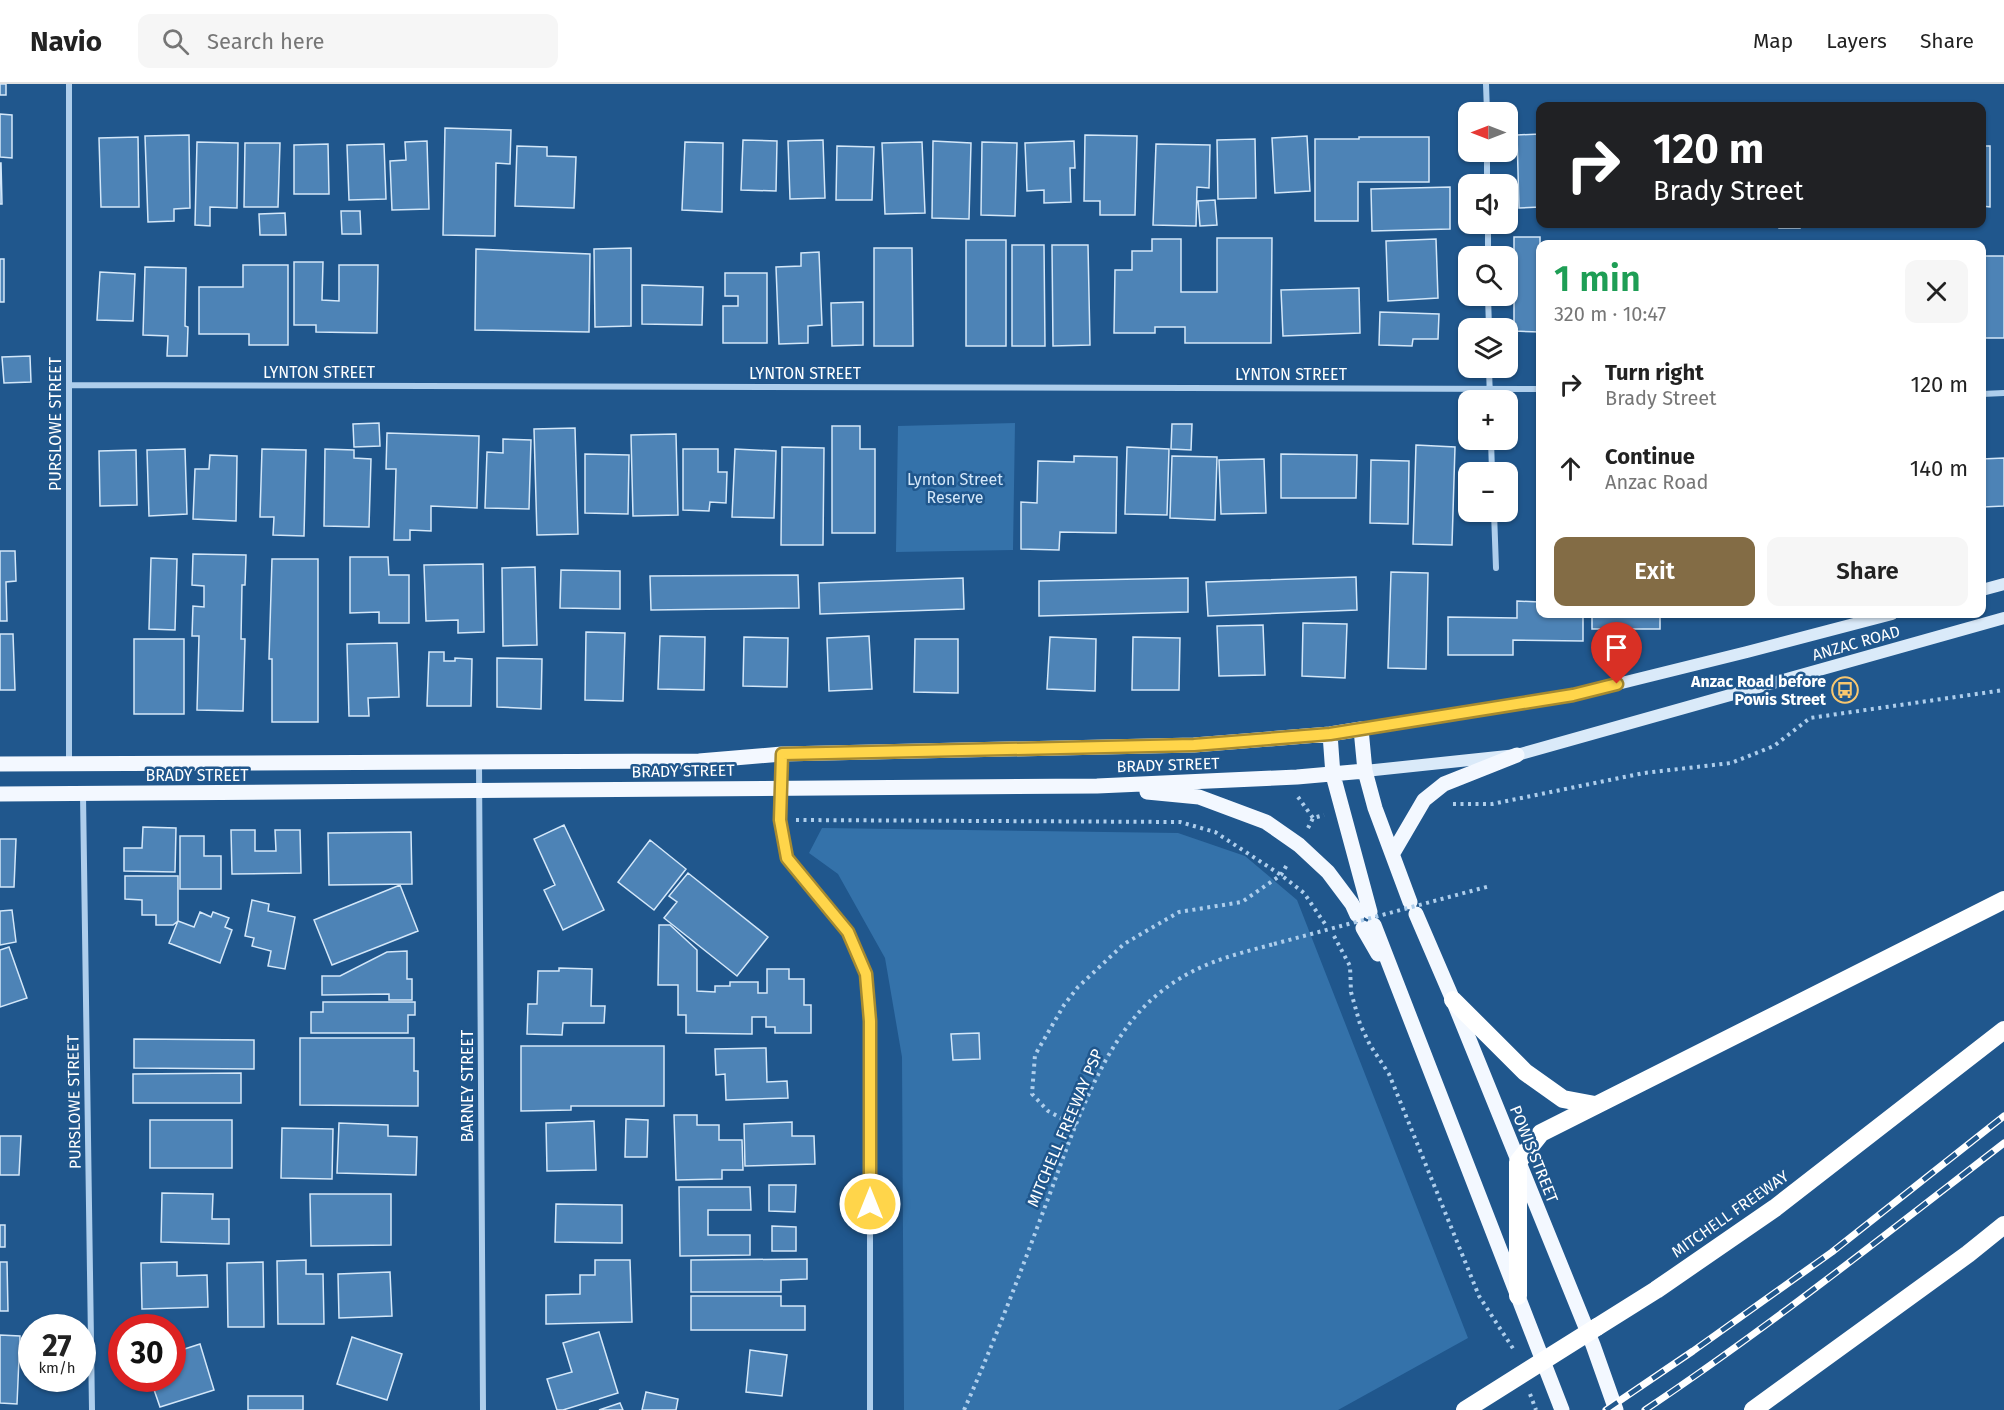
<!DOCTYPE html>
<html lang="en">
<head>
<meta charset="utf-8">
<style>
  :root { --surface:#fff; --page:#f6f6f6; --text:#222; --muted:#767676; --line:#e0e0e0; --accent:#836c45 }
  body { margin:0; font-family:"Fira Sans",sans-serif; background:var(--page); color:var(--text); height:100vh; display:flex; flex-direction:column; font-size:22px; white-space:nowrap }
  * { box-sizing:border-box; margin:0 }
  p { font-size:20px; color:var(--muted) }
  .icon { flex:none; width:33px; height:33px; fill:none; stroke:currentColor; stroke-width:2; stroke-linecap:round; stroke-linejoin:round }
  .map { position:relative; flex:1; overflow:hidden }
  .details { position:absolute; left:1536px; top:156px; width:450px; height:378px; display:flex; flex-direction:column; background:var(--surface); border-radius:12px; box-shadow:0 2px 4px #0004 }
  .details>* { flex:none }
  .top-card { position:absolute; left:1536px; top:18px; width:450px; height:126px; border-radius:12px; box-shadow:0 2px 4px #0004; background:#202124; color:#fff; overflow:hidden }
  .needle { width:39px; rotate:270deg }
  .buttons { position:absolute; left:1458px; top:18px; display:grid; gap:12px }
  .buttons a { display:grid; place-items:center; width:60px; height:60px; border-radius:12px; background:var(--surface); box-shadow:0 2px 4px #0004; font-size:30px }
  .speed { position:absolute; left:18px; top:1230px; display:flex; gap:12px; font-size:30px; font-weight:700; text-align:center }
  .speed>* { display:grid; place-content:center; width:78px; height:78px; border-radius:50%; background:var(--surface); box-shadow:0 2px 4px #0004; line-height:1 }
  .speed small { font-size:15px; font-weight:400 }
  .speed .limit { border:9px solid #d22; background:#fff; color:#111 }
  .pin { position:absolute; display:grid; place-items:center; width:51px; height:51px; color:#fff; margin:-62px -26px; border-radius:50% 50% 50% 0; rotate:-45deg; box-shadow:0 0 6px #0007 }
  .pin .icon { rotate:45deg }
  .me { position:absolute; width:66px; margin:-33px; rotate:0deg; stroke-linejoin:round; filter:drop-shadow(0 0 4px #0008) }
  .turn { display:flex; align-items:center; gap:21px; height:126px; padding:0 18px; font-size:27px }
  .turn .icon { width:78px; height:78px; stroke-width:2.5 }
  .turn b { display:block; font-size:42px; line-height:51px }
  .round { display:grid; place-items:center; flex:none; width:63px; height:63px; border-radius:12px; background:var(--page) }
  .summary { display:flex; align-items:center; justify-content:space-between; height:102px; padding:0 18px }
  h1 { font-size:36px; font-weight:600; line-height:45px; color:#1e9e55 }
  .cta { display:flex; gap:12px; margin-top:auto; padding:12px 18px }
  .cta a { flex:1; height:69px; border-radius:12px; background:var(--accent); color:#fff; font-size:24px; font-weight:600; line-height:69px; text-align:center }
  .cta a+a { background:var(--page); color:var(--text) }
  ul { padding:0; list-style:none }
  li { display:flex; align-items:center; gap:18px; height:84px; padding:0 18px }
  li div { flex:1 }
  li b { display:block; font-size:22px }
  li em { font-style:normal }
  header { display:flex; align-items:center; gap:36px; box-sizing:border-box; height:84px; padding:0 30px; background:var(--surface); border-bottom:2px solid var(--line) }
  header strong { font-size:28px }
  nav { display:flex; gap:33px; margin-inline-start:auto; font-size:21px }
  .search { width:420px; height:54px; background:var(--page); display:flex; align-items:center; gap:15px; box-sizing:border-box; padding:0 21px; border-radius:12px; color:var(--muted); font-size:22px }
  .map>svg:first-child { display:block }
  .green { fill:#3472aa }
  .building { fill:#4d83b6; stroke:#d3e7f9; stroke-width:1.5 }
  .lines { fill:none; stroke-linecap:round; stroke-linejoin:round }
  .path { stroke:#aeceec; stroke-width:4; stroke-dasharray:3 4.5; stroke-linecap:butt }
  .minor { stroke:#aeceec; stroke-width:6 }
  .secondary { stroke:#daeaf9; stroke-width:12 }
  .primary { stroke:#f3f8ff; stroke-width:15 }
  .motorway { stroke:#fff; stroke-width:18 }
  .rail-casing { stroke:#fff; stroke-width:7 }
  .rail { stroke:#20578d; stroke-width:4.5; stroke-dasharray:14; stroke-linecap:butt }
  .path-bridge { stroke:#aeceec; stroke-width:4; stroke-dasharray:3 4.5; stroke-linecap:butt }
  .motorway-bridge { stroke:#fff; stroke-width:18 }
  .route-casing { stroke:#a68a30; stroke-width:15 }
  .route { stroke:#ffd54a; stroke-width:10 }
  .labels { text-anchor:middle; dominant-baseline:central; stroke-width:5; stroke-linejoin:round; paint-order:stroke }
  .street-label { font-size:16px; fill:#fff; stroke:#20578d }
  .park-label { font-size:16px; fill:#d3e7f9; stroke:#20578d }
  .poi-label { font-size:16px; font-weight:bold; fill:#fff; stroke:#20578d; text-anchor:end }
</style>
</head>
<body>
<header>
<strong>Navio</strong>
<div class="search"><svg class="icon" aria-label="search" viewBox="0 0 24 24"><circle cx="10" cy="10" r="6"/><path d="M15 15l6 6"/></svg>Search here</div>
<nav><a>Map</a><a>Layers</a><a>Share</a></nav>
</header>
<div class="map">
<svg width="2004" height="1326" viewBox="0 0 2004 1326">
  <rect width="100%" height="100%" fill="#20578d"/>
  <path class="green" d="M1015,339L1013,466L896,468L898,342Z
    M822,744L1178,749L1245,772L1297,816L1468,1254L1338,1326H904L902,973L885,874L838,790L809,769Z"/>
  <path class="building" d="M0,0H6V11H0Z
    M0,30L12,31V74L0,73Z
    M445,44L511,46L510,80L496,79L495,152L443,151Z
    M1540,50V123L1519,124L1517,51Z
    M189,51L190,124L174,125V137L148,138L145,52Z
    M1085,51L1137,52L1135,131H1100V117H1084Z
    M1307,52L1310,107L1275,109L1272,54Z
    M138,53L139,123H101L99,54Z
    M1359,53H1429V98H1358V137H1315V55H1359Z
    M1255,55L1256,114L1218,115L1217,56Z
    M743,56L777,57L776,107L741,106Z
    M823,56L825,114L790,115L788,57Z
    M427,57L429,125L392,126L390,77L406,76L405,58Z
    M933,57L971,59L969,135L932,134Z
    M1074,57L1075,84H1070L1071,118L1044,119V106L1027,107L1025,59Z
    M197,58L238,59L237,124L210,123V142L195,141Z
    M685,58L723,59L722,128L682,126Z
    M922,58L925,129L885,130L882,59Z
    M982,58L1017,59L1015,132L981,131Z
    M245,59H280L278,123H244Z
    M328,60L329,110H294V61Z
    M384,60L386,115L349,116L347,61Z
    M1156,60L1210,61L1209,104L1197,103L1196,142L1153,141Z
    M517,62L547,63V72L576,73L574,124L515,122Z
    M837,62L874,63L872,116H836Z
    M1982,62H1990V123L1982,122Z
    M0,79H1L2,120H0Z
    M1450,103V145L1372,147L1371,105Z
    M1215,116L1217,141L1200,142L1198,117Z
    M341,127H360L361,150H342Z
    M285,129L286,151H260L259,130Z
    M1779,140H1800V144H1779Z
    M1514,153H1540V248L1514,247Z
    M1217,154H1272L1271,259H1185V243H1155V249H1114L1115,186H1132V167H1152V155H1181V208H1217Z
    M1436,155L1438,214L1388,217L1386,157Z
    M966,156H1006V262H966Z
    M1765,158H1805L1804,160H1765Z
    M1012,161H1044L1045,262H1012Z
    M1052,161H1088L1090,261L1053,262Z
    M631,164V242L595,243L594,165Z
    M874,164H912L913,262H874Z
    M476,165L590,170L589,248L475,246Z
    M819,168L822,241L808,242V259L779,260L776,183L801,182V169Z
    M1982,172H2004V254H1982Z
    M0,175H4V218H0Z
    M294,178H323L322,216L339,217V181H378L377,249L316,248V241H294Z
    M243,181H288V261H249V250H199V203H243Z
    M145,183L186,184L185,242L188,243L187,272H167L168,252L143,251Z
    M100,188L135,190L133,237L97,236Z
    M725,189H767V259H723V222H738V212H725Z
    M642,201L703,203L702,241L642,240Z
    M1359,204L1360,249L1283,252L1281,206Z
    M863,218V261L832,262L831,219Z
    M1380,228L1439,230L1438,255H1413L1412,262L1379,261Z
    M30,272L31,298L4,299L2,273Z
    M379,339L380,362L354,363L353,340Z
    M1172,340H1192L1191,366L1171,365Z
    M832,342H860V365H875V449H832Z
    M575,344L578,450L537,451L534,345Z
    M387,349L479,352L477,424L431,422V447L410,446V456H394L396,385H386Z
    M676,350L678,431L633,432L631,351Z
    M503,355L531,356L529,425L485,424L487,368L503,369Z
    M1416,361L1455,363L1452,461L1413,460Z
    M782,363L824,364L823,461H781Z
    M1127,363L1169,365L1167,431L1125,430Z
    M185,365L187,430L149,432L147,366Z
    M262,365L306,366L304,452L273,451L274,433H260Z
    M325,365L354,366V374L371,375L369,443L324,442Z
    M683,365H718V388H727L726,419L710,418L709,427L683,426Z
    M735,365L776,367L774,434L732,433Z
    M136,366L137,421L100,422L99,367Z
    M585,370L629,371L628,430L585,429Z
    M1281,370L1357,371L1356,414H1281Z
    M210,371L237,372L236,437L193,435L195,385H209Z
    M1074,372L1117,373L1116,449L1060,448L1059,466L1021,465V418L1037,419L1038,377L1074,378Z
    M1172,372L1217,373L1215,436L1170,434Z
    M2004,374V422L1983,423L1982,375Z
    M1264,375L1266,429L1221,430L1219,376Z
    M1371,376L1409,377L1408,440L1370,439Z
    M0,467H15L16,497L6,498L7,537H0Z
    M193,470L246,471L245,501H242L241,555H245L243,627L197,626L199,552H192L193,522L204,523V502L192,501Z
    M350,473H388L389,491H409V539H379V528L350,529Z
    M151,474L177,475L175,546L149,545Z
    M272,475H318V638H272V575H269Z
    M483,480L484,548L458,549V536L426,537L424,481Z
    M535,483L537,561L503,562L502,484Z
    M561,486L620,487V525L560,524Z
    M1391,488L1428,489L1426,585L1388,584Z
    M798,491L799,524L651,526L650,492Z
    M1356,493L1357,526L1208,532L1206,498Z
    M963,494L964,525L820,530L819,499Z
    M1188,494V528L1039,532V497Z
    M1517,517L1540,518V530H1583V557L1513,556V571H1448V533L1517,534Z
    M1592,530H1731V531H1660V545H1592Z
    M1303,539L1347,540L1345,594L1302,592Z
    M1263,541L1265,591L1219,592L1217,542Z
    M586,548L625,549L623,617L585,616Z
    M0,550H13L15,606H0Z
    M660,552L705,553L704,606L658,605Z
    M869,552L872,605L829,607L827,554Z
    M744,553L788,554L787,603L743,602Z
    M1050,553L1096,555L1095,607L1047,605Z
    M1133,553L1180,554L1179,606H1132Z
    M134,555H184V630H134Z
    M915,555H958V609L914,608Z
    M397,559L399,613L368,614L369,632H349L347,560Z
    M429,568H444V577H455V574L472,575L471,622H427Z
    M497,574L542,575L541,625L497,623Z
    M564,741L604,826L563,846L544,806L555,801L534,755Z
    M143,743L176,744L175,788L124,787V764H142Z
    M231,746H255V767H276L275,746H300L301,789L232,790Z
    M411,748L412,800L329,801L328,749Z
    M180,752H204V772H221V805H180Z
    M0,755H16L14,803H0Z
    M650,756L686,785L654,826L618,798Z
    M688,789L768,853L737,892L664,834L677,818L669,812Z
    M125,792H178V837L173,841H156V831H142V816L125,815Z
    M400,801L418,847L332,881L314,836Z
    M252,816L269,820L268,827L295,833L285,885L268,882L271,867L252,862L254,854L245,852Z
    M12,826L16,858L0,861V827Z
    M200,828L211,833L213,828L229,834L225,843L232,846L220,879L169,859L178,837L194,843Z
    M659,841H670L697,866V907L715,908V902H730V898H758V909H767V885H789V895H804V921H811V949H775V943H766V933H752V950L686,949V931H678V901H658Z
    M9,863L27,914L0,923V866Z
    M407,867V895H412V916H389V910L322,911V892H340L387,868Z
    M559,884L592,885L591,922H605L604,939H563L562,951L527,950L528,920H537L538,887H559Z
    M323,918H415V931H408V949H311V928H323Z
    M979,949L980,975L953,976L951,950Z
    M300,954H414V987H418V1022L300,1021Z
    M134,955L254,956V985L134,984Z
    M521,962H664V1022H571V1026L521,1027Z
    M766,964L767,998L787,997L788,1014L726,1016L725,990L716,991L715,965Z
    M241,989V1019H133V990Z
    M674,1031H697V1041H719V1056H742L743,1086H722V1095L676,1096Z
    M626,1035L648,1036L647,1073H625Z
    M150,1036H232V1084H150Z
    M594,1037L596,1086L547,1087L546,1039Z
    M792,1038V1052H814L815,1080L745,1082L744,1040Z
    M339,1039L388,1041V1052L417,1053L416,1091L337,1089Z
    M282,1044L333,1045L332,1095L281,1094Z
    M0,1052H21L19,1091H0Z
    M769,1101H796L795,1128L769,1127Z
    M679,1103H750L751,1126H708V1151H750V1171L680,1172Z
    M162,1109L213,1110L212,1135H229V1160L161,1158Z
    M310,1110H391V1161L311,1162Z
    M556,1120L622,1121V1159L555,1158Z
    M0,1141H5V1163H0Z
    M772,1142L796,1143V1167H772Z
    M807,1175V1195L781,1196V1208H691V1176Z
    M306,1176V1190H323L324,1240H278L277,1177Z
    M595,1176H630L632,1238L546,1240V1211L580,1210V1191H595Z
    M0,1178H7L8,1227H0Z
    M177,1178V1192L207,1191L208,1223L142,1225L141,1179Z
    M263,1178L264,1243H228L227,1179Z
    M390,1188L392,1232L339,1234L338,1190Z
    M691,1212H781V1222H805V1246H691Z
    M599,1248L618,1309L563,1326H557L547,1295L572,1288L563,1259Z
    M0,1251L20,1252L17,1320L0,1319Z
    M352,1253L402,1270L387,1316L337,1300Z
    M200,1260L214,1306L160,1323L150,1294H172V1269Z
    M750,1266L787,1271L782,1312L746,1308Z
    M646,1308L678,1315L676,1326H642Z
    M248,1312H303V1326H248Z
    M620,1319L623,1326H599Z"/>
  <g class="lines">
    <path class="path" d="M1298,713L1313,734
      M1453,720H1492L1644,689L1731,679L1774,662L1810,634L2004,606
      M796,736L1180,738L1215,748L1281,791L1304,809L1325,840
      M1308,744L1313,734L1324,731
      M1334,852L1350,882L1351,908L1360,940L1370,961L1389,990L1479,1212L1514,1266
      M1076,1042L1048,1027L1032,1010L1035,971L1064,921L1078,903L1124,860L1179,828L1242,818L1281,791L1288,779
      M1530,1310L1536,1326
      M964,1326C993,1261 1018,1195 1043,1128C1070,1058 1099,958 1158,910C1195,880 1229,872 1274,860"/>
    <path class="minor" d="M69,0V680
      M1486,0L1487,28
      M1487,68V100
      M1488,140V172
      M1488,212L1489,244
      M1489,284L1490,316
      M69,301L1540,305
      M1982,310L2004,309
      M1491,356L1492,388
      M1494,428L1496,484
      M782,672L780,736L787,774L848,848L866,890L870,937V1326
      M479,679L483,1326
      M83,711L92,1326"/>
    <path class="secondary" d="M1982,506L2004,500
      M1361,645L1573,611L1747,568L1892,530
      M1365,687L1517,671L2004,534"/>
    <path class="primary" d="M1330,650L1333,691L1370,828
      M0,680L699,677L782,670L1194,661L1330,650L1361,645L1365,687L1375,724L1410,818
      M1147,708L1199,713L1266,738L1299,761L1328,788L1352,820L1357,831
      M0,710L1097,702L1297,693L1365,687
      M1393,769L1424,716L1444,700L1517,671
      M1416,830L1453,916L1593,1261L1616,1326
      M1374,841L1562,1326
      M1363,844L1378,870"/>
    <path class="motorway" d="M1453,916L1525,988L1563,1015L1595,1021
      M1518,1212V1078L1541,1049L2004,816
      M1597,1243L1656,1206L1775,1124L2004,946
      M1753,1326L1968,1170L2004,1141"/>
    <g class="rail-casing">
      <path id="rail" d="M1606,1326L1693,1267L1832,1168L2004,1032
        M1645,1326C1769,1243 1886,1150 2004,1059"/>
    </g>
    <use href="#rail" class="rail"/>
    <path class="path-bridge" d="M1274,860L1490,802"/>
    <path class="motorway-bridge" d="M1465,1326L1597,1243"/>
  </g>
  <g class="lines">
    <g class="route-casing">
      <path id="route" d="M870,1120V937L866,890L848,848L787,774L780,736L782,670L1194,661L1330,650L1573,611L1617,600"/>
    </g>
    <use href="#route" class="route"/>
  </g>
  <defs>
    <g id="bus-ring" transform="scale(1.35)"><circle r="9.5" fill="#20578d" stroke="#f9c76f" stroke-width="1.5"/><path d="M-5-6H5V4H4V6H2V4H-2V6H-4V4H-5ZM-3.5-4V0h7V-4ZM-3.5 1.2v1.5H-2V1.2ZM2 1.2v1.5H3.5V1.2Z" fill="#f9c76f"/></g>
  </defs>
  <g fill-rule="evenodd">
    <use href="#bus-ring" x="1845" y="606"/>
  </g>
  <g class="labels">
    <g class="street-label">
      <text x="319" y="288">LYNTON STREET</text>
      <text x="805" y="289">LYNTON STREET</text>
      <text x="1291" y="290">LYNTON STREET</text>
      <text transform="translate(55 340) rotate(-90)">PURSLOWE STREET</text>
      <text transform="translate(1856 559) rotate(-16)">ANZAC ROAD</text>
      <text transform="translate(1168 681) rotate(-2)">BRADY STREET</text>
      <text transform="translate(683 687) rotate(-1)">BRADY STREET</text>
      <text x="197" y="691">BRADY STREET</text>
      <text transform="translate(467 1002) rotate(-90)">BARNEY STREET</text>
      <text transform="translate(74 1018) rotate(-91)">PURSLOWE STREET</text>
      <text transform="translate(1065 1044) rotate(-67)">MITCHELL FREEWAY PSP</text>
      <text transform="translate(1534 1070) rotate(68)">POWIS STREET</text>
      <text transform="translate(1730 1130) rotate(-35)">MITCHELL FREEWAY</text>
    </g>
    <g class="park-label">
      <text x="955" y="395">Lynton Street<tspan x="955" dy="18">Reserve</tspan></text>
    </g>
    <g class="poi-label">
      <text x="1826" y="597">Anzac Road before<tspan x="1826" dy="18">Powis Street</tspan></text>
    </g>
  </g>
</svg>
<div class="buttons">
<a><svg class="needle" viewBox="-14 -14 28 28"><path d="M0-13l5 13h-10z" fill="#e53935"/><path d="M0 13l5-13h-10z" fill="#767676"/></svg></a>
<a><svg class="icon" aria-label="sound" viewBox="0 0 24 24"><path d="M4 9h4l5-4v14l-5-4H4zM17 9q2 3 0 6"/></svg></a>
<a><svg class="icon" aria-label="search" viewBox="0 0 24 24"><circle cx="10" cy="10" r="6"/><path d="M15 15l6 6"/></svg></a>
<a><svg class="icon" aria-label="layers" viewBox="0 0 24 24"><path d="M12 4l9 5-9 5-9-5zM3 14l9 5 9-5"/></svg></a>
<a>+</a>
<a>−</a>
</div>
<div class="speed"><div>27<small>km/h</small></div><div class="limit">30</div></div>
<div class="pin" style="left:1617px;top:600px;background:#d93025"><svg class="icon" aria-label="arrive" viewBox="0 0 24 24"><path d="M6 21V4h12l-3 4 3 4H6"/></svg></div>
<svg class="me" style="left:870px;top:1120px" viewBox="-20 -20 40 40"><circle r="17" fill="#ffd54a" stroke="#fff" stroke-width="3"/><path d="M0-11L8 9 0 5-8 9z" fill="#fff"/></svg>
<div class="top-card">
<div class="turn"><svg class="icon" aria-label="right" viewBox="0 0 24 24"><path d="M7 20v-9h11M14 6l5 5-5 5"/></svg><div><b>120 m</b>Brady Street</div></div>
</div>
<section class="details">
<div class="summary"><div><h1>1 min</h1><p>320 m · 10:47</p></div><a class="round"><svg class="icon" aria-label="close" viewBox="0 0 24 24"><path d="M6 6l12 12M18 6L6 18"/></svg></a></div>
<ul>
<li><svg class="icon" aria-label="right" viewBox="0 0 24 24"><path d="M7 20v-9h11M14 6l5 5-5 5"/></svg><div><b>Turn right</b><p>Brady Street</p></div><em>120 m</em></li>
<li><svg class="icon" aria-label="ahead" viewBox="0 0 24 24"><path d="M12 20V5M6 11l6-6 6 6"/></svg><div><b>Continue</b><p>Anzac Road</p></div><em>140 m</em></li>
</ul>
<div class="cta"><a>Exit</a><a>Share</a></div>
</section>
</div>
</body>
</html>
